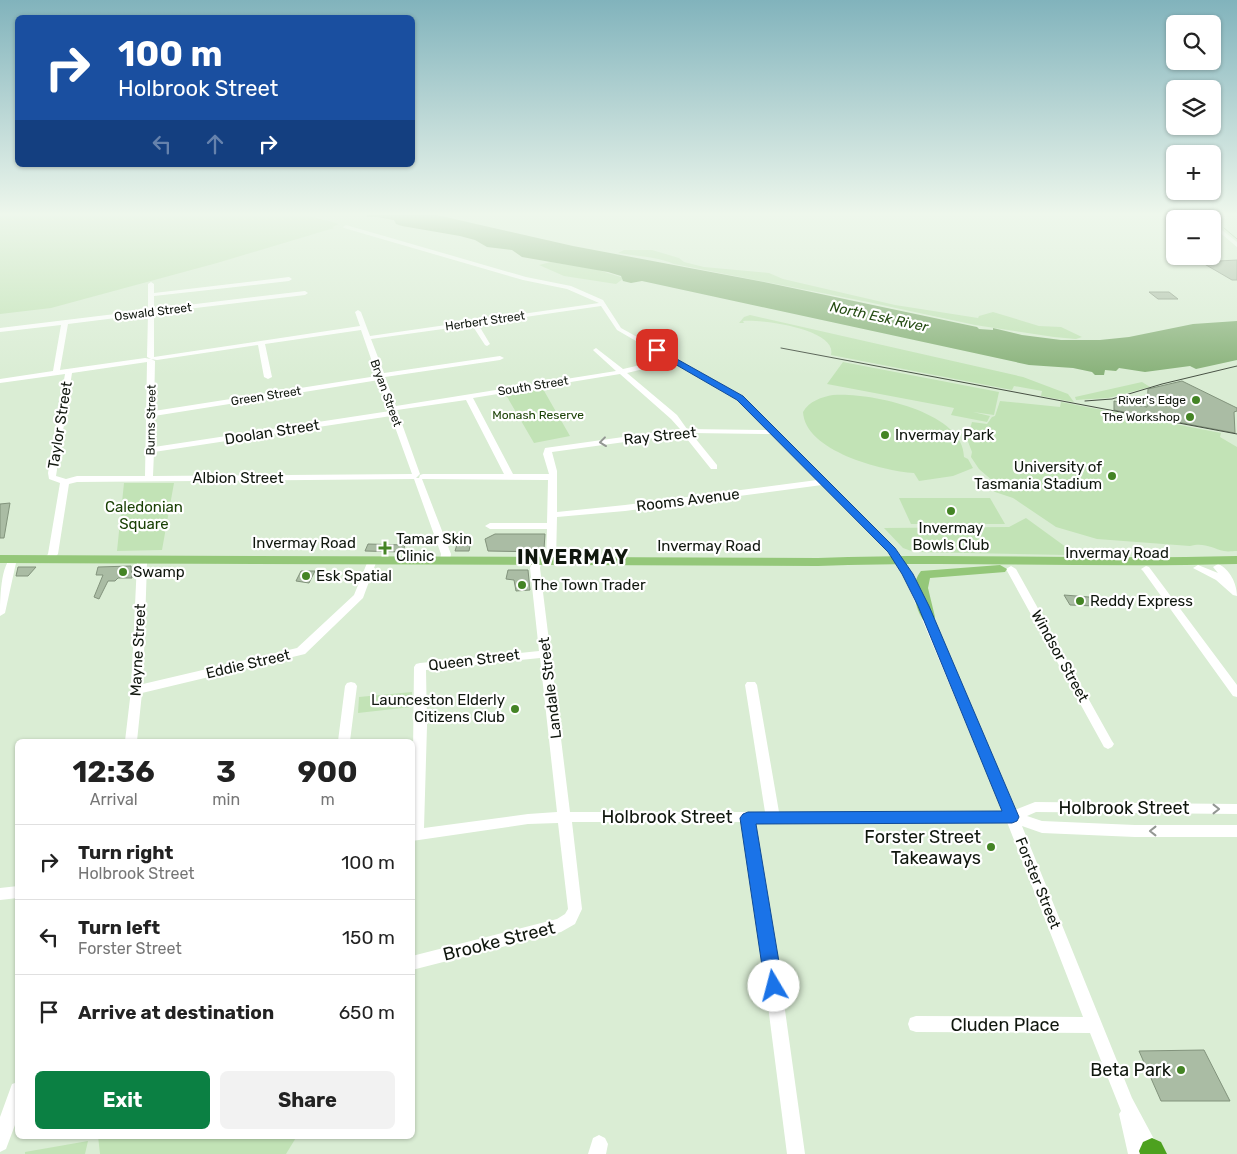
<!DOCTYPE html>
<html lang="en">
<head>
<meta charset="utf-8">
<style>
  :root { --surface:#fff; --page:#f2f2f2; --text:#222; --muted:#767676; --line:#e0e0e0; --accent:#0b8043 }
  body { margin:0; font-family:Rubik,sans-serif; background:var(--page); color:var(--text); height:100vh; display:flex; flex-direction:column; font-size:19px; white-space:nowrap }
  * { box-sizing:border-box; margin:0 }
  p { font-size:16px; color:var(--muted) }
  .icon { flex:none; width:28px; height:28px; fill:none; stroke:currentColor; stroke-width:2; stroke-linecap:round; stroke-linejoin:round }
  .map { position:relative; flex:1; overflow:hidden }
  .details { position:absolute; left:15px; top:739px; width:400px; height:400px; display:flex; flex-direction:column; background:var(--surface); border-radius:8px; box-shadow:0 1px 4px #0004 }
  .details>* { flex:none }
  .hud { position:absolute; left:15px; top:15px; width:400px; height:152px; border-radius:8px; box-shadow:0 1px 4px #0004; background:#1a4fa0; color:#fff; overflow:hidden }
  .controls { position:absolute; left:1166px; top:15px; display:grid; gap:10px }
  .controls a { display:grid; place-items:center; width:55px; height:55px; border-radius:8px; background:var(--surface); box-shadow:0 1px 4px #0004; font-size:25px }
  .pin { position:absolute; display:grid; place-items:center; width:42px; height:42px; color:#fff; margin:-21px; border-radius:10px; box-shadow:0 2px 8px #0006 }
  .me { position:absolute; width:55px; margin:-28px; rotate:352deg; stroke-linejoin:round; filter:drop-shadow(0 0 4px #0008) }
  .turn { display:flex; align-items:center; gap:18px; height:105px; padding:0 20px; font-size:22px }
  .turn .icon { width:65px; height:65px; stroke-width:2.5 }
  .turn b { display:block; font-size:35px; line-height:42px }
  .lanes { display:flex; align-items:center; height:48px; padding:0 20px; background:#0003; justify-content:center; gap:25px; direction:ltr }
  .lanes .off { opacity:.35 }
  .eta { display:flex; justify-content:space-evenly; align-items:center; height:85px; text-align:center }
  .eta b { font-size:30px; font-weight:700; line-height:35px }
  .primary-button { display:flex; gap:10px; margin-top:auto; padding:10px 20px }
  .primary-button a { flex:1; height:58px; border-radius:8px; background:var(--accent); color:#fff; font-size:20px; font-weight:700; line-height:58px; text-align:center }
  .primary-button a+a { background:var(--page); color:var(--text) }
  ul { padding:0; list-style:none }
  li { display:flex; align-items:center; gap:15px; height:75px; padding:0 20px; border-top:1px solid var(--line) }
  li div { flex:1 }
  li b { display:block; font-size:19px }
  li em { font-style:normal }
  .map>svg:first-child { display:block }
  .green { fill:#c2e3b6 }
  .water { fill:#88b179 }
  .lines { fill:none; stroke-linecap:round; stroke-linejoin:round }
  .stream { stroke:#88b179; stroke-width:1 }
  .building { fill:#aabca4; stroke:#82937c }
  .minor { fill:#fff; fill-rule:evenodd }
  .major { fill:#94c779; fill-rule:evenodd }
  .highway { fill:#4da11f; fill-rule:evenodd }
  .tram { stroke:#465043; stroke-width:1 }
  .oneway { stroke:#939793 }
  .route { fill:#1a73e8; stroke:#114b97 }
  .poi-dot { fill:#448425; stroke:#fff; stroke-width:2 }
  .labels { text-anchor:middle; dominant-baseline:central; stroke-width:4.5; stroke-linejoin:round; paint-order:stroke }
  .far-street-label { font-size:12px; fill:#10170e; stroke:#fff }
  .far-poi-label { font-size:12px; fill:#10170e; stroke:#fff; text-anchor:end }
  .far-park-label { font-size:12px; fill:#1a4105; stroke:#fff }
  .far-water-label { font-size:14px; font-style:italic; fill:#244b12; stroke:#fff }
  .street-label { font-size:15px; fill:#10170e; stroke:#fff }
  .poi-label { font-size:15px; fill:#10170e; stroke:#fff; text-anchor:start }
  .park-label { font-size:15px; fill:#1a4105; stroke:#fff }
  .near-street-label { font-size:18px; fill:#10170e; stroke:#fff }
  .near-poi-label { font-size:18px; fill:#10170e; stroke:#fff; text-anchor:end }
  .district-label { font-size:20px; font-weight:bold; letter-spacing:1px; fill:#10170e; stroke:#fff }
</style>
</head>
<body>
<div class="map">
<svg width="1237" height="1154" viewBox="0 0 1237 1154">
  <rect width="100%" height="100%" fill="#daedd4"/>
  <path class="green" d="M0,215H306L339,224L332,227L334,228L217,263L51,308L0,314Z
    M624,250H652L679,258L684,262L704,267L769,273L783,279L895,305L978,318L979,316L993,312L1039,326L1061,327L1082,337L1076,339L1054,337L975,325L868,302L674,264C660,257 634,256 618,253Z
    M551,262L595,269L624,278L616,284L564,276L539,265Z
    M750,315L1023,377L1068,394L1074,402L1041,396L1042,391L1014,386L1012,390L831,355C838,329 761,319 743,321L744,323H739L744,317Z
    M843,362L999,392L994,415L973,412L990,416L987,422L951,415L954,408L827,384Z
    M1142,382L1150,387L1108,398L1076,400L1075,397Z
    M543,389L570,436L534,443L506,395Z
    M833,395C868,392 964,411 964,457L968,459L973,468L953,476L919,481L914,473C882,471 805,451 803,412C809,401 822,397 833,395Z
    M1000,401L1060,407L1061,402L1221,433L1220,437L1237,447V551C1233,551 1228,552 1224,551C1212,548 1204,542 1190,546L1097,539L1056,527L1013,498L986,489L994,482L979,469L971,457L972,452L967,439L972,422L987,424L992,417L995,416Z
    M124,483H174L162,550L117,551Z
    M899,498H990L1005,524H911Z
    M1026,518L1070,550L1067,555L914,552L903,548L884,528L1009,527Z
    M412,692L411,707L358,713L359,697Z
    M98,1136H297L286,1154H100Z
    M88,1141L85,1154H25V1152Z"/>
  <path class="water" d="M367,215H437L573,246L764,282L977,327L979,329L993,330V328L1022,335L1061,340H1100L1129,337L1193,324L1237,321V360L1196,369L1190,366L1145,372L1119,368L1116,371L1105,370L1104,375H1095L1092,372L1073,368L1029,365L642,281L631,283L623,281L621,276L608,272L522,257L512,250L487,247L475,240L460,236L402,226L396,224L394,220L377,217H367Z"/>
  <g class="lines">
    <path class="stream" d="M1218,221L1220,224
      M1224,228L1237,239"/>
  </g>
  <path class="building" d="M1237,260V280H1232L1201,262Z
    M1149,292H1169L1178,299H1158Z
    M1182,381L1237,408V411L1234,412L1235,433L1114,410V401L1147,407L1148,389Z
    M10,503L4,538H0V504Z
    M495,534H545L544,549L541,552L488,551L485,539Z
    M458,541H471L469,551H455Z
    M368,544L405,545L403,552L365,551Z
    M131,566L132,578H118L115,581H108L99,599L94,597L103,575H96L98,567Z
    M18,567H36L28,576H16Z
    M508,570H528L530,590L516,591L514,580L506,579Z
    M301,571H315L309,583L296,581Z
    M1064,595L1089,597L1095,606L1070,605Z
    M1204,1050L1230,1101H1161L1139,1051Z"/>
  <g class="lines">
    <path class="minor" d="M1212,222L1237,242V247L1212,226Z
      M346,225L526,277L571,286L603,300L621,328L743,396L895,548L913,574L1015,810L1035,802L1237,804V814L1036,812L1027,816L1042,821L1135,825H1237V837H1135L1042,833L1022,826L1132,1098L1162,1154H1128L1119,1114L1121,1111L1090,1033L916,1032L910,1030L908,1024L910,1018L916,1016L1083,1017L1007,822H755L779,967L805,1154H787L763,967L742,822H572L582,909L575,924L561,932L412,970V956L557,919L565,914L568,909L558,823L528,824L412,841L414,667L416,664L420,663L539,651L530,568L534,558L537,557L542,560L540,568L570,812H765L745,685L747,682H755L757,685L779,812H1003L903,574L888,552L822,485L625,511L557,517L556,561L551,564L546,561L547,529H490L485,526L490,523H547L548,480L422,479L451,554L450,560L445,563L440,560L441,554L414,479L77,482L69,484L58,554L52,561H46L44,559L48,554L60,483L49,479L48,473L65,374L0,383V379L53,371L61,325L0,332V328L148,310V284L151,282L154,284V293L289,277L292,279L289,281L154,296V309L305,291L308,293L305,295L154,313V357L360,326L355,312L358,310L361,312L370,336L599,303L567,289L523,280L344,228L343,227ZM601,306L617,330L667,359L623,369L596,348L593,350L594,351L616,371L396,406L385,377L500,360L504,358L500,356L384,373L371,339L472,325L485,345L487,346L490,344L478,324ZM148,314L147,357L151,359L145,358L60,370L68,324ZM361,330L377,376L154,411L155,361L151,359L157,360L258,345L264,377L268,379L272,377L265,344ZM147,362L145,476H77L66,479L56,476L72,373ZM672,362L737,400L767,430L687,429L677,415L627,373ZM620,374L671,419L680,429L545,448L543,454L549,474H513L473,398ZM379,380L390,411L154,447V416ZM466,400L504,474H423L420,475L419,478H416L420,474L397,410ZM391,416L412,474L153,476L154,452ZM691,433L772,434L817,480L625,505L557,512V471L552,452L683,434L711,469H717V465ZM540,658L557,812L528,814L424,828L427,726L426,670Z
      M14,556L19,559L16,563L5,613L0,616C0,603 0,561 14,556Z
      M145,556L150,559L147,563L143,684L297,648L354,595L369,558L372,557L377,560L363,598L305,654L142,693L137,741H125L131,690L137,563L142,557Z
      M1218,564C1230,569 1237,584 1237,596L1233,595L1216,580L1193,568L1198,565L1218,573L1213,567Z
      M1011,566L1016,569L1112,741L1114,744L1112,747L1108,749L1104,747L1006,569Z
      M1146,566L1149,567L1237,685V697L1233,696L1143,571L1141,569Z
      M351,682L355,683L357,686L350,741H338L345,686L347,683Z
      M18,886V898L0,900V888Z
      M18,1082V1117L6,1149L0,1152V1117L12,1084Z
      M599,1135L605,1138L608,1144L606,1154H588L593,1138Z"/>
    <path class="major" d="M0,555L818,558C958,553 1097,560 1237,556V564C1097,568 958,561 818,566L0,563Z
      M1000,565L1007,569L1005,572L930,578L928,588L935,617L933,620H923C914,606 910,584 921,571Z"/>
    <path class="highway" d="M1152,1138L1161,1142L1167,1154H1140L1139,1151L1143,1142Z"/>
    <path class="tram" d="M781,348L1237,434
      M1085,401L1112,399L1162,384L1237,366"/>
  </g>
  <defs><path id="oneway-chevron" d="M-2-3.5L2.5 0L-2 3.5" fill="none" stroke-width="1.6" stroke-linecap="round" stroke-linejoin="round" transform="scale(1.25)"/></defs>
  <g class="oneway">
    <use href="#oneway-chevron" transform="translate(603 442) rotate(173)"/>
    <use href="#oneway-chevron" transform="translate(1216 809)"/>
    <use href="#oneway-chevron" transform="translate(1153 831) rotate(-180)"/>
  </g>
  <linearGradient id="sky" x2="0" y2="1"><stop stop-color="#81b3bc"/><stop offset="0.57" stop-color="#eef7ec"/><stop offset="1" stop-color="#eef7ec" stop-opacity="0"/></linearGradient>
  <rect width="1237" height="376" fill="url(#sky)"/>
  <path class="route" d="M654,349H659L743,396L895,548L913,574L929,606L1019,817L1017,821L1012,823L756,824L783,986L780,991L774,994L768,991L765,986L740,818L743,814L748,812L1002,811L918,606L902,574L888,552L737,400L654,352Z"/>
  <g class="poi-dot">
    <circle cx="1196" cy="400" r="5"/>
    <circle cx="1190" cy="417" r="5"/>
    <circle cx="885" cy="435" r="5"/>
    <circle cx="1112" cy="476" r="5"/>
    <circle cx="951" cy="511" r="5"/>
    <path d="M382.5 540.5h5v5h5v5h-5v5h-5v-5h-5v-5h5z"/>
    <circle cx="123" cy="572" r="5"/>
    <circle cx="306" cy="576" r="5"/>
    <circle cx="522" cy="585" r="5"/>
    <circle cx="1080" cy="601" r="5"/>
    <circle cx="515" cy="709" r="5"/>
    <circle cx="991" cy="847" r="5"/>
    <circle cx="1181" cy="1070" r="5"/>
  </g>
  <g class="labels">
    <g class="far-street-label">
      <text transform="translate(153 312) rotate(-7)">Oswald Street</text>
      <text transform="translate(485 321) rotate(-8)">Herbert Street</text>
      <text transform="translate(533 386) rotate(-9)">South Street</text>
      <text transform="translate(386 393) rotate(70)">Bryan Street</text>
      <text transform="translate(266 396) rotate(-9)">Green Street</text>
      <text transform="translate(151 420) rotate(-89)">Burns Street</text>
    </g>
    <g class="far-poi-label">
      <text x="1186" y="400">River's Edge</text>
      <text x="1180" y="417">The Workshop</text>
    </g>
    <g class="far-park-label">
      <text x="538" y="415">Monash Reserve</text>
    </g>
    <g class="far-water-label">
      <text transform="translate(879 317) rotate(12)">North Esk River</text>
    </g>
    <g class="street-label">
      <text transform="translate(60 425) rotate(-81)">Taylor Street</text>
      <text transform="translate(272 432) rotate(-9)">Doolan Street</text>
      <text transform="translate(660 436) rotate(-6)">Ray Street</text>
      <text x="238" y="478">Albion Street</text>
      <text transform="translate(688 500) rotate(-7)">Rooms Avenue</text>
      <text x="304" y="543">Invermay Road</text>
      <text x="709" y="546">Invermay Road</text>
      <text x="1117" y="553">Invermay Road</text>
      <text transform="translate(138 650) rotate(-87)">Mayne Street</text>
      <text transform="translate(1060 656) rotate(61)">Windsor Street</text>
      <text transform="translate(474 660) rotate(-7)">Queen Street</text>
      <text transform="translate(248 664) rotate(-13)">Eddie Street</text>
      <text transform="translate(550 688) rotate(-97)">Landale Street</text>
      <text transform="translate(1038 883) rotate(68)">Forster Street</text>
    </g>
    <g class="poi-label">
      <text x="895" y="435">Invermay Park</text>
      <text x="1102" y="467" text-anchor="end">University of<tspan x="1102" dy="17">Tasmania Stadium</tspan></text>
      <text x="951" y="528" text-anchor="middle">Invermay<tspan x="951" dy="17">Bowls Club</tspan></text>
      <text x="396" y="539">Tamar Skin<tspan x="396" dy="17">Clinic</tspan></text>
      <text x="133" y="572">Swamp</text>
      <text x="316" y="576">Esk Spatial</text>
      <text x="532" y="585">The Town Trader</text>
      <text x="1090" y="601">Reddy Express</text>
      <text x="505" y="700" text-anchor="end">Launceston Elderly<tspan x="505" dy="17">Citizens Club</tspan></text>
    </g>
    <g class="park-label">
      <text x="144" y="507">Caledonian<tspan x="144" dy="17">Square</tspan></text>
    </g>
    <g class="near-street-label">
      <text x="1124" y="808">Holbrook Street</text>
      <text x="667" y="817">Holbrook Street</text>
      <text transform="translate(499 941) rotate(-14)">Brooke Street</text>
      <text x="1005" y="1025">Cluden Place</text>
    </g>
    <g class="near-poi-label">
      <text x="981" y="837">Forster Street<tspan x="981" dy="21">Takeaways</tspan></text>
      <text x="1171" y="1070">Beta Park</text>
    </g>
    <g class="district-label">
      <text x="573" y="557">INVERMAY</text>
    </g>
  </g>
</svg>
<div class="controls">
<a><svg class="icon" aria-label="search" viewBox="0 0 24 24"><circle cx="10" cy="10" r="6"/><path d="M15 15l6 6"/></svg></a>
<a><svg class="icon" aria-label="layers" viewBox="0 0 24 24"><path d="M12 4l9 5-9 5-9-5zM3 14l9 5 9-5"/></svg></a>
<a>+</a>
<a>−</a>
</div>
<div class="pin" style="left:657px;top:350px;background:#d93025"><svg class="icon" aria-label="arrive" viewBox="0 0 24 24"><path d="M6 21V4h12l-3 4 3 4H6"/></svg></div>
<svg class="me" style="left:774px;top:986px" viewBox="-20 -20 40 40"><circle r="19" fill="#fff"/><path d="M0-13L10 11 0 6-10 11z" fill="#1a73e8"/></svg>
<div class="hud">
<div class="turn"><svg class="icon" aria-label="right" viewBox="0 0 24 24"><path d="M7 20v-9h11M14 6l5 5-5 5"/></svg><div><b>100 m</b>Holbrook Street</div></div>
<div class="lanes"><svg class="icon off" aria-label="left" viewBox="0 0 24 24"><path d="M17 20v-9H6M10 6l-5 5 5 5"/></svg><svg class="icon off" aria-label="ahead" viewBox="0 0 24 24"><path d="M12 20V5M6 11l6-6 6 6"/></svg><svg class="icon" aria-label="right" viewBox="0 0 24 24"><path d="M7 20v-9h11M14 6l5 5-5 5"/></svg></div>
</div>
<section class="details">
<div class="eta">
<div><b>12:36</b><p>Arrival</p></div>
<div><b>3</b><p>min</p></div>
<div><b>900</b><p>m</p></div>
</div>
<ul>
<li><svg class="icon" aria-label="right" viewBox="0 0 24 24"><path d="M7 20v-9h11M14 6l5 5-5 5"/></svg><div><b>Turn right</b><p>Holbrook Street</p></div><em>100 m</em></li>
<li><svg class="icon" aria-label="left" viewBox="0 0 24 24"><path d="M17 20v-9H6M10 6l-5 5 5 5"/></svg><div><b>Turn left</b><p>Forster Street</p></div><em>150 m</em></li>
<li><svg class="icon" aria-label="arrive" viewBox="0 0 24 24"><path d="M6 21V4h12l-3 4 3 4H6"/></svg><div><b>Arrive at destination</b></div><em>650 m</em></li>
</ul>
<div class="primary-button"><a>Exit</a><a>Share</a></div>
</section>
</div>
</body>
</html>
